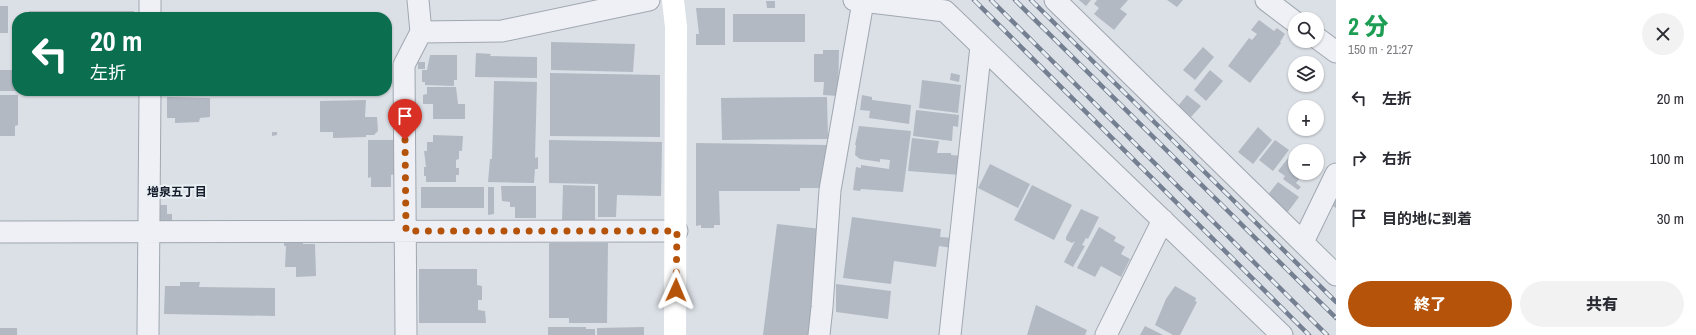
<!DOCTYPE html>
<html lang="ja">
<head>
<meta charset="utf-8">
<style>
  :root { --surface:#fff; --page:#f2f2f3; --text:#2b2b33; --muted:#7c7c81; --accent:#b45309 }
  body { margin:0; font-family:"Archivo Narrow","Noto Sans JP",sans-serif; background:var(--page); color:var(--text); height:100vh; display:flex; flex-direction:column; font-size:15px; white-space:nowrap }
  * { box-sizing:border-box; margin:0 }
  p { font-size:13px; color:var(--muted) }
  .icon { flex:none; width:22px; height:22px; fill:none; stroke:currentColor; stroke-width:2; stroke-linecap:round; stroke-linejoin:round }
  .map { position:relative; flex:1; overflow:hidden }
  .panel { display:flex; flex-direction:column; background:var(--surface); width:360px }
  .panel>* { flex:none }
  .hud { position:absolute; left:12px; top:12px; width:380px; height:84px; border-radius:16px; box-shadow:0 1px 3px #0004; background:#0b6e4f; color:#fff; overflow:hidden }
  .tools { position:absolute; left:1288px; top:12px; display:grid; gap:8px }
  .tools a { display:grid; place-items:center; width:36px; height:36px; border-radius:50%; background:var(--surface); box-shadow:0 1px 3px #0004; font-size:20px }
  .pin { position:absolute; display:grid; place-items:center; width:34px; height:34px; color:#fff; margin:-41px -17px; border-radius:50% 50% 50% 0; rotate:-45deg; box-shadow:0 0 4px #0007 }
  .pin .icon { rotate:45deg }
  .me { position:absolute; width:44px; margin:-22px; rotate:1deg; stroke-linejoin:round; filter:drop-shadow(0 0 3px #0008) }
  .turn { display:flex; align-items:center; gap:14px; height:84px; padding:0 12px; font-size:18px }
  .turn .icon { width:52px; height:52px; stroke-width:2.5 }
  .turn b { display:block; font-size:28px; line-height:34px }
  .round { display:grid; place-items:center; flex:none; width:42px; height:42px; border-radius:21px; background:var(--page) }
  .summary { display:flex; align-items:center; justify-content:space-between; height:68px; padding:0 12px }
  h1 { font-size:24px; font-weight:800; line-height:30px; color:#1e9e55 }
  .action { display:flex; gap:8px; margin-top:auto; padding:8px 12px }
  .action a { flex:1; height:46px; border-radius:24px; background:var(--accent); color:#fff; font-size:16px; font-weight:800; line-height:46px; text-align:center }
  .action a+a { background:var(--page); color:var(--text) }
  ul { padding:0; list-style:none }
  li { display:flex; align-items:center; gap:12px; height:60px; padding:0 12px }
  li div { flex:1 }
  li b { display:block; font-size:15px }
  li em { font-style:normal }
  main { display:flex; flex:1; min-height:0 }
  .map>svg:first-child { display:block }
  .building { fill:#b2b9c3 }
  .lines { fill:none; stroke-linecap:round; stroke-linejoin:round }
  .street-casing { stroke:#a0a7b0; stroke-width:23 }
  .street { stroke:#eef0f5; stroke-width:21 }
  .secondary { stroke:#fff; stroke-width:22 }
  .rail-casing { stroke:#747f91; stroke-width:4.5 }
  .rail { stroke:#eaeff4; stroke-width:3; stroke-dasharray:9; stroke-linecap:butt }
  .route { stroke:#b45309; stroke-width:7; stroke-dasharray:0 12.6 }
  .labels { text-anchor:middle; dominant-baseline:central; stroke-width:4; stroke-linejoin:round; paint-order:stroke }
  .neighbourhood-label { font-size:12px; font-weight:bold; fill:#171f2d; stroke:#eaeff4 }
</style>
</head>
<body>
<main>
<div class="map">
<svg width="1336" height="335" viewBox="0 0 1336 335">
  <rect width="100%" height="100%" fill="#dbe0e6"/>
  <path class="building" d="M1079,0H1091L1086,6Z
    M1097,0H1128L1120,9L1127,14L1114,30L1094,14L1099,8L1094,4Z
    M1167,0H1183L1177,7Z
    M766,1H775V8H767Z
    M0,6H8V33H0Z
    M696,8H725V45H696V34H699Z
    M29,11H134L135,17H29Z
    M733,14H805V42H733Z
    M1259,20L1274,31L1277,28L1285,34L1280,42L1281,43L1250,83L1228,66L1249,38L1252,40L1257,34L1251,30Z
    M551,42L635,44L633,72L551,70Z
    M1203,47L1214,57L1195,80L1183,70Z
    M823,50H839L838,96L823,95L824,82H814V54H823Z
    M476,53L491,54L490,56L537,57V78L475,77Z
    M430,55H457V80H454V86L425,85V82H422V70H427Z
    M418,62H425V69H418Z
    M0,70H17V91H0Z
    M1210,70L1223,81L1206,101L1194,90Z
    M550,73L660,75V137L550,136Z
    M951,73L960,75L959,82L950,80Z
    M922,80L961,85L958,113L919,108Z
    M494,81L537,82L535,158L538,157V169H535L534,183L488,182L490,159H492Z
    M427,87H456L458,104H465V119H433V104H423V95L427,94Z
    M0,95H18V125L15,126V136H0Z
    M862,95L872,97V100L911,105L909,124L869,118L870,111L860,110Z
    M1187,95L1201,106L1191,117L1178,106Z
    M167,97L210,98V117L200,118L199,122L175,123V118H167Z
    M827,97L828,139L722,140L721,98Z
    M366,100L365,117H377L378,131L374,135H366V137L333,138V132H320V101Z
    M916,110L959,115L958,127L953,126L952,141L913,136Z
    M859,126L911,131L903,192L861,189L860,191L853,190L856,167L861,168V165L889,169L890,160L880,159V162L860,159L855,155L856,145H855Z
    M1258,127L1272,140L1253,164L1238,152Z
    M272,132H277V135L272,136Z
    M433,135L463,136L462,151H459V159L456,160V168H459V175H456V182H426V176H424V167H426L424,151H427V142H433Z
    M912,138L939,141L937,153H951V155L963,156L960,175L908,171Z
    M368,140H396L395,174L391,175V187H371V177L368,178Z
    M549,140L662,142L661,196L617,195L616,217H598V184L549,183Z
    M1275,140L1289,150L1273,171L1259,160Z
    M696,143L829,145V188H800V191H719L720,225H714V228H701V225L696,226Z
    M1292,153L1295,156V173H1304L1296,183L1301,187L1298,190L1283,179L1285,176L1278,171Z
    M990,164L1030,184L1018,208L978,188Z
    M1278,182L1299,197L1287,213L1266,197Z
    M563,185L595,186V221H562Z
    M1032,185L1072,205L1054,240L1014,220Z
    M501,186H536V218H515V207H510V202L502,201Z
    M421,187H484V208H421Z
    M488,187H494V214L488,215Z
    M1336,195V208L1331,205Z
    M160,205H167V214H172V221L160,222Z
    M1081,209L1099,217L1088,239L1086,238L1082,245L1085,246L1073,267L1064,262L1075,241L1072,243L1066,240V237Z
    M852,217L941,229L940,237L954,238L952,248L939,246L936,267L894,261L891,284L843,278Z
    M777,224L821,229L808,335H763Z
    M1099,227L1116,237L1114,241L1125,247L1121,254L1130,259L1121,277L1101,266L1095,277L1077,268Z
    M284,242H303V244H315L316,276L296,277V267H285L286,246H284Z
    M549,243H608L607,323H569V318H549Z
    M419,269H477V285L482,286V300H478V310L485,311L486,323H419Z
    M180,282H200L199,287L275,288V316L164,314L165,286H180Z
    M836,284L891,291L888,319L836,312Z
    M1175,286L1196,298L1195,301L1197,302L1180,335H1173L1155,325L1166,299Z
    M1036,305L1087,330L1085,335H1027Z
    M1145,326L1163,335H1140Z
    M548,327H586V329H595V335H548Z
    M644,327V335H597V328Z
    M0,328H17V335H0Z"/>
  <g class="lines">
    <g class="street-casing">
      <path id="street" d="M854,0L945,11L1282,335
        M1055,0L1336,275
        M1266,0L1295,22
        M150,17V0
        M421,32L502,31L649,0
        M1317,38L1336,52
        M0,232L677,231
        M1303,242L1336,174
        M148,335L150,91
        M406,335L404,65L421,32L418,0
        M819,335L822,307L830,190L863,2
        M950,335L981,46
        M1106,335L1163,220"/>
    </g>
    <use href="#street" class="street"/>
    <path class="secondary" d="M673,0L676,27L675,335"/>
    <g class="rail-casing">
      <path id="rail" d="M974,0L1309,335
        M991,0L1327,335
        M1015,0L1336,318
        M1031,0L1336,302"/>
    </g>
    <use href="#rail" class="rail"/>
  </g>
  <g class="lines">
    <path class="route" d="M405,140L406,231H677L676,290"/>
  </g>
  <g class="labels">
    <g class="neighbourhood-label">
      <text x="177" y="192">増泉五丁目</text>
    </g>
  </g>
</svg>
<div class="tools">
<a><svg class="icon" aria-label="search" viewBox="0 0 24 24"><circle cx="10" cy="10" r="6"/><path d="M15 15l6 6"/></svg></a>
<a><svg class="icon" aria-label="layers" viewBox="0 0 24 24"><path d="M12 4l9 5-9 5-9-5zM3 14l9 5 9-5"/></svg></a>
<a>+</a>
<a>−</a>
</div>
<div class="pin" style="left:405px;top:140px;background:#d93025"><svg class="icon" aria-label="arrive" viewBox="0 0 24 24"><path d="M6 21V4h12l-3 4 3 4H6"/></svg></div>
<svg class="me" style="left:676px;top:290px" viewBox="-20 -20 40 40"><path d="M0-17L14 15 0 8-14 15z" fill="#b45309" stroke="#fff" stroke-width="4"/></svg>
<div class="hud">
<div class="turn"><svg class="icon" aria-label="left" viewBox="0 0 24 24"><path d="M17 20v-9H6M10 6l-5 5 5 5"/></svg><div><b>20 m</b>左折</div></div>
</div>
</div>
<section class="panel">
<div class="summary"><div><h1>2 分</h1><p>150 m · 21:27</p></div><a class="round"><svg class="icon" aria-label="close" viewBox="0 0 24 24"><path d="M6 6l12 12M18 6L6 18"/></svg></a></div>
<ul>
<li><svg class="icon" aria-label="left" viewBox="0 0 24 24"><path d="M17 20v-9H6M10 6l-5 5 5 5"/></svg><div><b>左折</b></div><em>20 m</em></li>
<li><svg class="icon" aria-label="right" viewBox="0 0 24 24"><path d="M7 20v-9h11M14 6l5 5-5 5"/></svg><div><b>右折</b></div><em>100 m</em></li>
<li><svg class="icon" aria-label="arrive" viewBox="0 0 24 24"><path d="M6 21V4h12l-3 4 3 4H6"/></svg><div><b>目的地に到着</b></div><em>30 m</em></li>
</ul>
<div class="action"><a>終了</a><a>共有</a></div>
</section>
</main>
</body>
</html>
